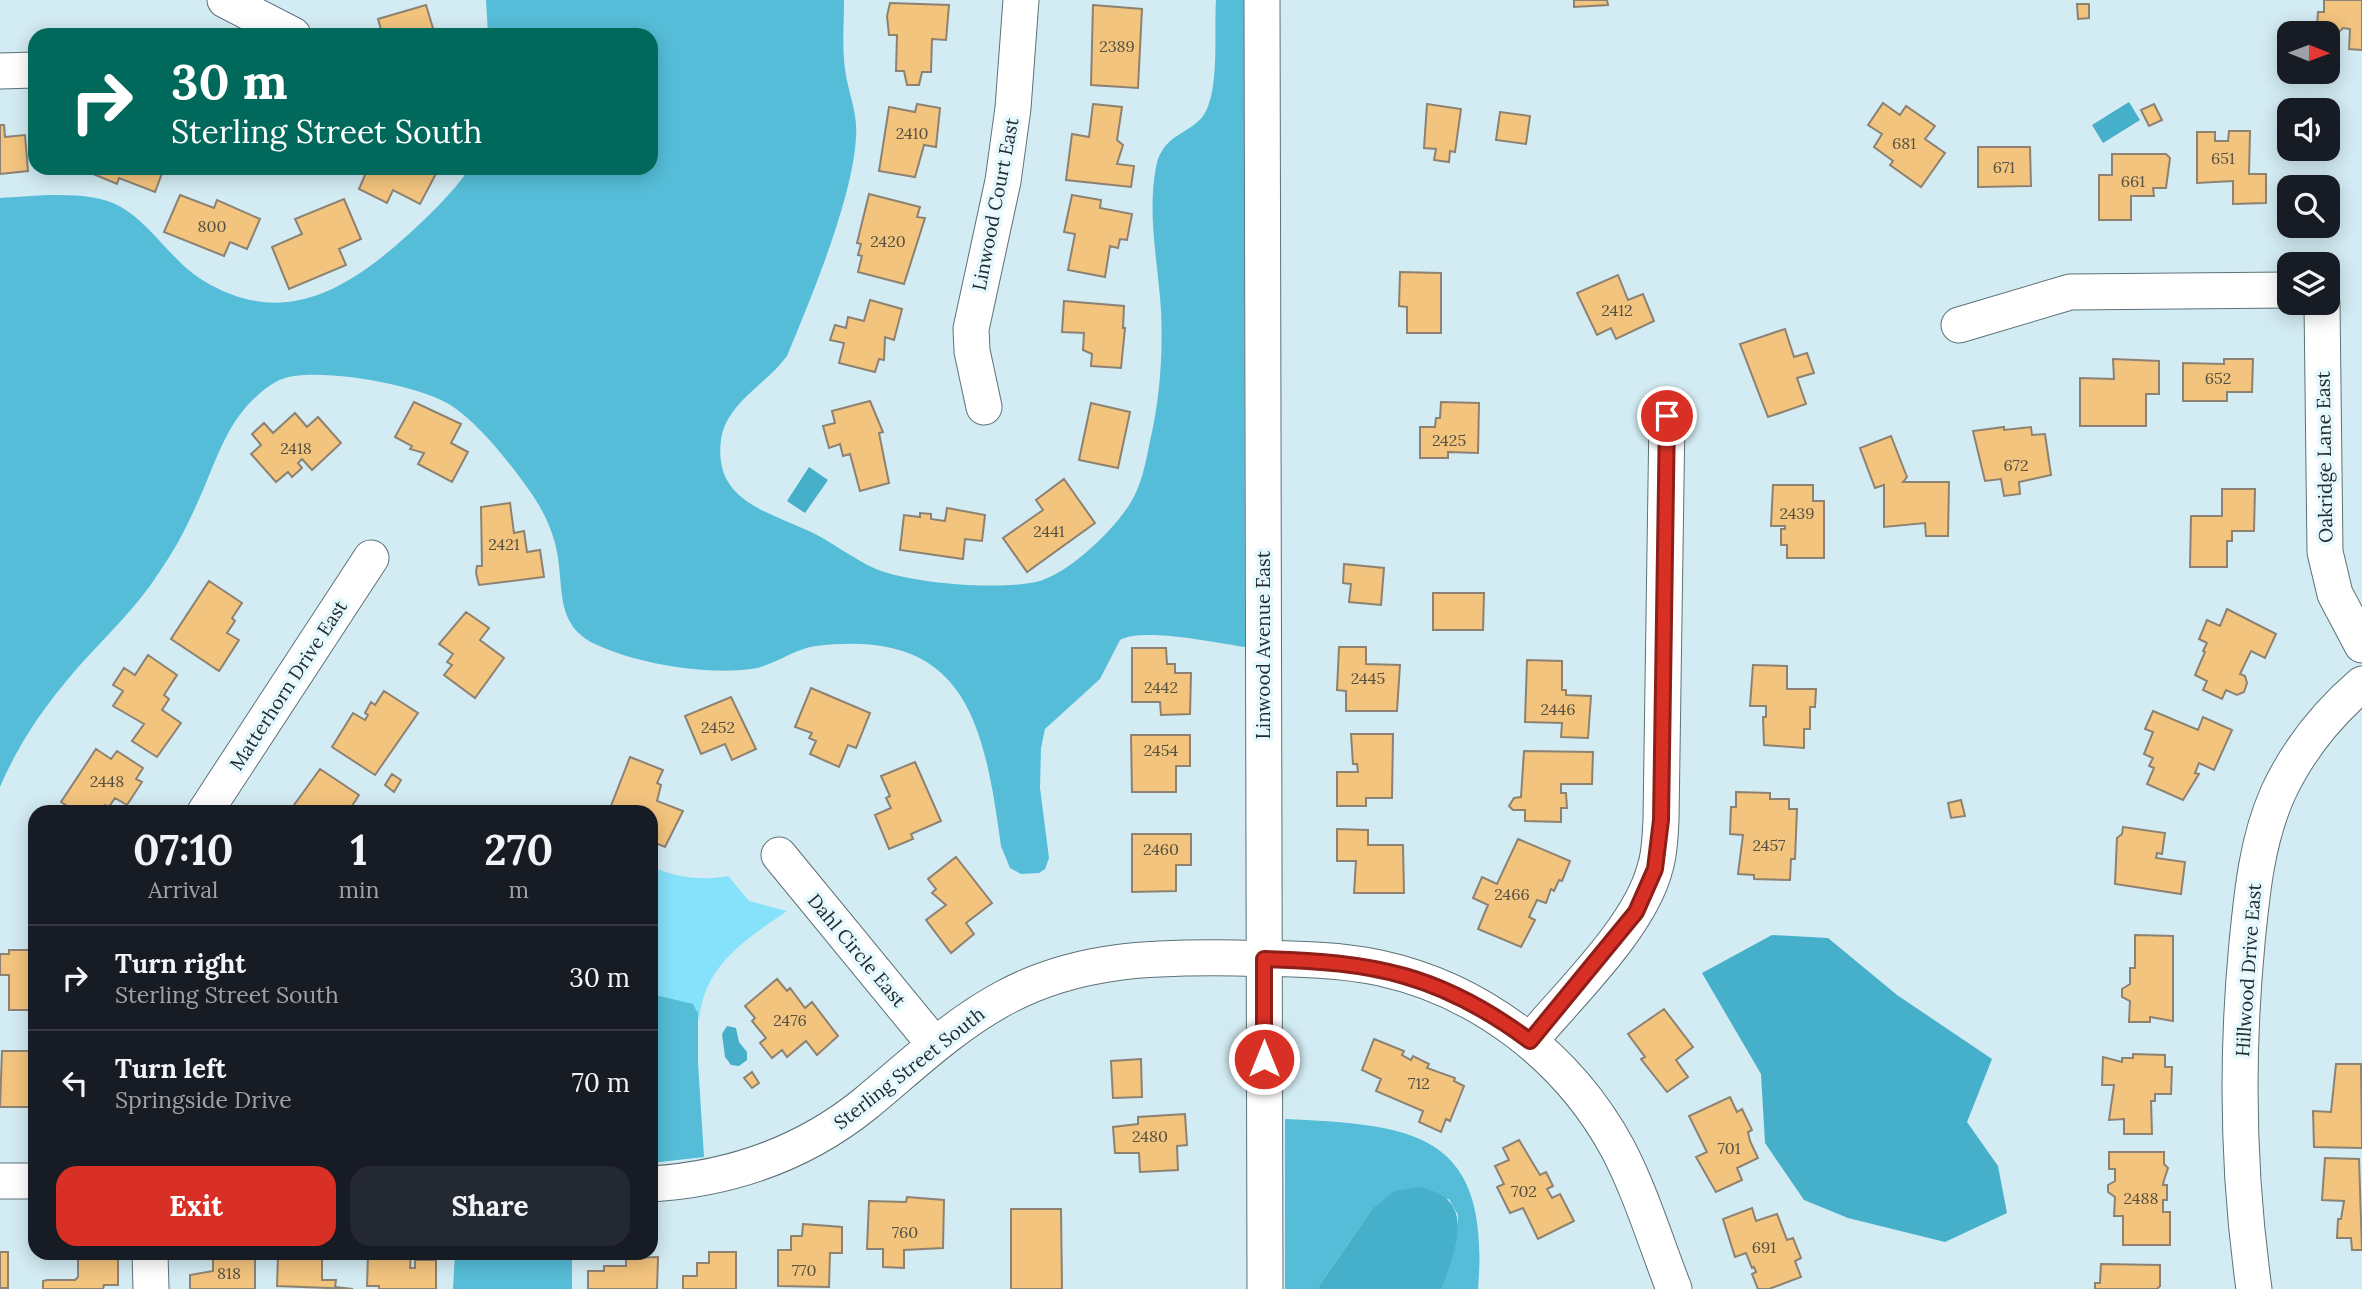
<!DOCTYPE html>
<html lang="en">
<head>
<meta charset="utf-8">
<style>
  :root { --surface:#171b24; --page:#242831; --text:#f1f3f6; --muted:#9ea1a6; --line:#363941; --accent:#d93025 }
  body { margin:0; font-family:Lora,serif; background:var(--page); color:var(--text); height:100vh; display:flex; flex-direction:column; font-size:26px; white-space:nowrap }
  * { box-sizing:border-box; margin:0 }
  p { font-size:23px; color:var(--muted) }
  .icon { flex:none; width:38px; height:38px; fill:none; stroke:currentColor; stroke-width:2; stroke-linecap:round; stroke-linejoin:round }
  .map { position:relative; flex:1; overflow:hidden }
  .details { position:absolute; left:28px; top:805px; width:630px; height:455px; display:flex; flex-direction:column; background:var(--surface); border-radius:21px; box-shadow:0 4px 18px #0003 }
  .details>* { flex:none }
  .top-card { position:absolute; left:28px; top:28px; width:630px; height:147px; border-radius:21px; box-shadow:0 4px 18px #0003; background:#00695c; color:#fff; overflow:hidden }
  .needle { width:46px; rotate:91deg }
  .buttons { position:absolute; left:2277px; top:21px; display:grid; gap:14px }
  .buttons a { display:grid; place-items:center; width:63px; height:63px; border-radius:14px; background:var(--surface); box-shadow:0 4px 18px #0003; font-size:35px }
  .pin { position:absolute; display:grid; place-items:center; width:60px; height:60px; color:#fff; margin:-30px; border:4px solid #fff; border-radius:50%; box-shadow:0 2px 7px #0007 }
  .me { position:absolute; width:77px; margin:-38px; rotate:0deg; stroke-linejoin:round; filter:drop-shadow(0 0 5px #0008) }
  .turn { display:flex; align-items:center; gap:24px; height:147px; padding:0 28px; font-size:32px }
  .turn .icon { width:91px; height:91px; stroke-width:2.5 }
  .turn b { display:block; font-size:49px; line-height:60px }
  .eta { display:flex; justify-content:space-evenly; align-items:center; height:119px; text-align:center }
  .eta b { font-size:42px; font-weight:700; line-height:49px }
  .action { display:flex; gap:14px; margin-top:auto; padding:14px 28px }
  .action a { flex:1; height:80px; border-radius:21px; background:var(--accent); color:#fff; font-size:28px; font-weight:700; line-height:80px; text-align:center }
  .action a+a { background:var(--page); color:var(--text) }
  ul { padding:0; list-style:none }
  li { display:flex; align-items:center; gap:21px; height:105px; padding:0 28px; border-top:2px solid var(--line) }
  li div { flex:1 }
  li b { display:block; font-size:26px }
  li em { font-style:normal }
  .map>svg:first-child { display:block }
  .green { fill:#86e1fa }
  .forest { fill:#56bdd8 }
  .water { fill:#46afca }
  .building { fill:#f3c47e; stroke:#8d8272; stroke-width:2 }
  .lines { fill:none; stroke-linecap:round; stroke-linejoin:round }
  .minor-casing { stroke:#5c7278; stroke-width:37 }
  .minor { stroke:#fff; stroke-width:35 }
  .route-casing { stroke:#8d1f18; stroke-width:18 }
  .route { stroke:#d93025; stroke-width:12 }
  .labels { text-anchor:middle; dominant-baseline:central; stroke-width:7; stroke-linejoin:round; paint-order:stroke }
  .number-label { font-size:16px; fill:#565142 }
  .street-label { font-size:19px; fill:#222b2e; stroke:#e4f8fe }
</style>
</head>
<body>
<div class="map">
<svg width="2362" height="1289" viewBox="0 0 2362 1289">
  <rect width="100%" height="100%" fill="#d3ebf3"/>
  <path class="green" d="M651,866C676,878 701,881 728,876L749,901L787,911C745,940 704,965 699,1020L696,1008L651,994Z"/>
  <path class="forest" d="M486,0H844C844,23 842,47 845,69C848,93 858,113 856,137C853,198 811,298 787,356C767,384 726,403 721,440C713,501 767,511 811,532C834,543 853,559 876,569C914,584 996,590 1036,582C1068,575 1115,529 1131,502C1142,484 1146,461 1150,441C1160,399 1163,354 1161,310C1158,263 1147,214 1156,167C1163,130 1196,135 1207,109C1219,81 1214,31 1216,0H1244L1245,647C1218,643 1142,627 1120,640L1100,679L1045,729L1041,748L1040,788L1049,858L1045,869L1039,873L1021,874L1010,868L1001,846C984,723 967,628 816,646C793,649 774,666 751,669C705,675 637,664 595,644C555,625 564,588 557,552C553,530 542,508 529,490C510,463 479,424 452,406C421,385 317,366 282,379C269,384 256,396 246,407C221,436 212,473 195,508C185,531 172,554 158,574C133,613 98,643 69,678C41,711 17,747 0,787V198C33,196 92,189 121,207C152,225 172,262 204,281C280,327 342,293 401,241C426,219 450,196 470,168H651V35H488Z
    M480,807L571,812H458Z
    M651,994L693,1004L698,1013V1063L704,1157L651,1163Z
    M1285,1119C1415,1125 1491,1132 1478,1289H1442L1458,1226V1215L1449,1199L1372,1209L1317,1289H1285Z
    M455,1253H572V1289H453Z"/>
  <path class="water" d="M2129,102L2140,120L2103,143L2092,125Z
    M809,467L828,480L805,513L787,501Z
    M1772,935L1828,938L1897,995L1992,1059L1967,1122L1998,1166L2007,1213L1945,1242L1848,1218L1804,1200L1765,1143L1761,1074L1702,973Z
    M727,1026L736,1028L739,1042L747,1052V1060L739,1066L731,1065L725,1057L722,1034Z
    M1419,1187C1479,1199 1455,1247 1442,1289H1317L1372,1209L1395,1191Z"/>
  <path class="building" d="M1574,0H1607L1608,5L1574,7Z
    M2324,0H2362V50L2349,49L2350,29L2343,28L2337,34L2324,33L2317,25L2318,12H2324Z
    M890,3L949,5L946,40L932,39L931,72H922L919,85H907L904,71H896L897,35H889L887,16Z
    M2077,4H2089V18L2078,19Z
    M426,5L435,35H379L382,33L378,19Z
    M1093,5L1142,9L1138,88L1091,85Z
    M1883,103L1900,115L1906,106L1935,126L1925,139L1945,153L1921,187L1890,165L1893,161L1874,147L1882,134L1868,125Z
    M917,104L940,108L936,147L924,145L915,177L879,171L889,107L915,112Z
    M1093,104L1122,107L1117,140L1123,145L1117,164L1134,166L1131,187L1066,180L1072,134L1089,137Z
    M1427,104L1461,109L1455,152L1450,151L1449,162L1434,160L1436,149L1424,148Z
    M2154,104L2162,120L2149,126L2141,110Z
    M1500,112L1530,116L1526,144L1496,140Z
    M0,125H4L5,137L25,135L28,171L0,174Z
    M2229,131H2250L2249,174H2266V203L2233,204V181L2197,183V132H2215V141H2228Z
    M1978,147H2030L2031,186L1978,187Z
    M2112,154H2166L2170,158L2166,188H2153L2154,196H2131V220H2099V175H2112Z
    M79,168H164L155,192L119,178L117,184Z
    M368,168H439L420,204L393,190L387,203L359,189Z
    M869,194L920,207L917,217L925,218L904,284L858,272L862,256L858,255L861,244L857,243Z
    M180,195L214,208L217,200L260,219L247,249L230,242L224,256L164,232Z
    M1072,195L1101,200L1100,208L1132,214L1127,240L1120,239L1118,248L1110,246L1105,277L1068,270L1075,234L1064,232Z
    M344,199L361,239L339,249L346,265L289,289L272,247L302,234L295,219Z
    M1400,272L1441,273V333H1407V307L1399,306Z
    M1618,275L1628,300L1643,294L1654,321L1616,339L1611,328L1597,335L1577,293Z
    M870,300L902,309L894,340L885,337L884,360L879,359L875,372L839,363L844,343L830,340L835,325L846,328L848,317L864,321Z
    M1064,301L1124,306L1123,328H1125L1121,368L1091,366L1092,354L1083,350L1084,333L1062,332Z
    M1785,329L1794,357L1807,353L1814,373L1797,378L1806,404L1768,417L1740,344Z
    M2113,359L2159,361V394H2146V426H2080V378L2114,379Z
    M2224,359H2253L2252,392H2227V401H2183V363L2224,364Z
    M870,401L883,432L879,433L889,483L860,491L850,454L843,456L840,444L829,448L823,426L835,423L832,411Z
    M414,402L461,424L451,443L468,452L452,482L418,464L424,453L410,449L412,446L395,437Z
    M1441,402L1479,403L1478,453L1448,452V458H1420V427H1435L1436,418H1440Z
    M1091,403L1130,412L1118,468L1079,460Z
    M295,413L307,427L318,417L341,443L312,470L302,459L298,463L302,468L292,477L288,472L276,482L251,454L261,445L252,434L264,423L273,433Z
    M2004,427V430L2031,427L2032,435L2045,434L2051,475L2019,482L2020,494L2004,496L2001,479L1985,481L1973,431Z
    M1891,436L1907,477L1903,482H1949L1948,536H1926L1925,523L1884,527V485L1875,488L1860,448Z
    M1064,479L1095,523L1027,572L1003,538L1043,510L1036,500Z
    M1773,485H1813V501H1824V558H1787V545H1781V529H1785V526H1771Z
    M2222,489H2255L2254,531H2232V541H2227V567H2190L2191,516H2222Z
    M510,503L514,533L524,531L527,552L540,550L544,577L479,585L476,573L477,566H482L481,507Z
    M947,508L985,515L982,541L965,539L963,559L900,550L904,515L920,517V513L931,514V519L945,521Z
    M1344,564L1384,568L1381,605L1349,602L1351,584L1343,583Z
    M209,581L242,603L232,618L235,621L227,633L239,640L219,671L171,639Z
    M1433,593H1484L1483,630H1433Z
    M2227,609L2276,634L2265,658L2251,651L2240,674L2245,676L2247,683L2244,692L2237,695L2226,690L2222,699L2203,690L2207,681L2195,675L2205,652L2203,651L2207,643L2199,639L2207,620L2220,626Z
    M466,612L489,628L480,640L504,658L475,698L444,675L452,665L447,662L453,654L439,644Z
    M1339,647H1366V664L1400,665L1397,711H1346V691L1337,690Z
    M1132,648H1166L1167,664H1175V673H1191L1190,714L1161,715L1160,702H1132Z
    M148,655L177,675L164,695L169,699L162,710L181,723L157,757L132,741L144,724L113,706L123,691L113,685L124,668L135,675Z
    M1527,660L1562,661V690H1566V695L1591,696L1588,738L1561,737L1562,723L1525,722Z
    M1753,665L1787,666V689H1816L1815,707H1810V729H1804V748L1764,745L1763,717H1766V706H1750Z
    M811,688L870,713L856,748L848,745L839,767L810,754L816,741L809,738L812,733L795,727Z
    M384,691L418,713L375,775L332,747L353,713L365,720L368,715L365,713L371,702L375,705Z
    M731,697L756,749L732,760L725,744L701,754L685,716Z
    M2153,711L2198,730L2203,717L2232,730L2214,770L2199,763L2195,773L2199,774L2183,800L2147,784L2154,768L2149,766L2153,758L2144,754L2153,732L2145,729Z
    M1351,734H1393L1392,798H1366V806H1337V772H1358L1357,764H1353Z
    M1131,735H1190V766H1176V792H1132Z
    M96,749L111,759L117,751L143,768L136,779L142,782L127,805L115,798L108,808L105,805L100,812H77L61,802Z
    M1524,751L1593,752L1592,784H1561V793H1566L1567,808H1561V822L1525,821V810H1513L1509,806L1514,798L1521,797Z
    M630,757L663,770L657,783L661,785L657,801L683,811L665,847L651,841V812H625L611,806Z
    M915,762L941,821L911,834L913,839L889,849L875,815L891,808L886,798L890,796L881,776Z
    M320,769L359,795L348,812H289Z
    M392,774L401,780L394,792L385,785Z
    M1736,792L1770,793V799H1789V809H1797L1795,859H1791L1790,880L1754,879V875L1738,874L1743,835L1730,834L1731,807H1736Z
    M1961,800L1965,816L1951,818L1948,803Z
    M2123,827L2165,833L2162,854L2157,853L2156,858L2185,862L2181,894L2115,884L2117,838L2122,834Z
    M1337,829L1368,830V845H1403L1404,893H1354L1356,861H1337Z
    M1132,834H1191V865H1176V891L1132,892Z
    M1518,839L1570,861L1562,881L1559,880L1554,891L1551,889L1546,903L1537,900L1529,917L1535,920L1521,947L1478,929L1488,905L1473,898L1482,877L1497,884Z
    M956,857L992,903L966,923L974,934L951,953L926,920L946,905L932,893L936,889L928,879Z
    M2135,935L2173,936V1021L2150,1017V1022H2129L2130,1001L2122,997V989L2130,984V968H2135Z
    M9,950H35V1010H9V975H0V954H9Z
    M777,979L787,991L790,988L805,1008L812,1002L838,1036L817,1055L806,1041L787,1057L782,1050L772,1058L760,1043L766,1038L752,1021L755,1018L745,1006Z
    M1664,1009L1693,1047L1676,1060L1688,1077L1667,1092L1641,1059L1645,1057L1628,1034Z
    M1374,1039L1404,1051L1402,1055L1411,1060L1413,1056L1429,1064L1427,1068L1455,1078L1454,1081L1464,1086L1450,1121L1446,1119L1441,1132L1419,1122L1423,1111L1376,1091L1381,1079L1362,1070Z
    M2,1051H35V1107H0Z
    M2133,1054L2165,1055V1067H2172L2171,1094H2155V1101H2151L2152,1134H2124V1119L2109,1120L2114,1085H2102L2103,1057L2122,1062V1058H2133Z
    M1141,1059L1142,1097L1113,1098L1111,1061Z
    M2336,1064H2361L2362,1148L2314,1147L2313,1111L2331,1112Z
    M752,1072L759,1083L752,1088L744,1078Z
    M1730,1097L1737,1112L1742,1109L1752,1130L1748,1132L1750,1141L1758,1158L1737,1168L1742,1180L1716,1192L1696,1157L1707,1152L1689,1116Z
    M1185,1114L1187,1145L1177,1146L1178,1170L1140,1172L1139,1153H1115L1113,1127L1138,1124V1117Z
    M1519,1140L1540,1175L1546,1172L1553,1186L1547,1189L1552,1198L1560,1194L1574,1221L1538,1239L1523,1208L1510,1213L1497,1187L1504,1184L1495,1166L1509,1160L1503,1148Z
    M2109,1152H2164V1164L2168,1168L2164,1180L2163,1185H2167V1200H2163V1212H2170V1245H2123V1216H2114L2115,1197L2108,1192V1185L2115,1181V1169H2109Z
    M2325,1158L2359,1159L2362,1250H2352L2351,1238H2337L2338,1219H2341L2344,1201L2322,1200Z
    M907,1197L944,1200L943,1248L904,1250V1268L883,1267V1249H867L869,1201L906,1202Z
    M1752,1208L1756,1221L1777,1214L1787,1240L1793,1238L1801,1258L1795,1261L1801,1277L1769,1289H1758L1752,1274L1756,1272L1754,1267L1752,1268L1746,1253L1735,1257L1723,1219Z
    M1011,1209H1061L1062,1289H1011Z
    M803,1224L842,1227V1253H830L829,1287L778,1286V1250H791V1236H802Z
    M0,1252H8V1288H0Z
    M709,1252H736V1289H683V1276H697V1263H709Z
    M78,1253L118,1256V1285H104L103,1289H43V1281L47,1280H75L78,1277Z
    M213,1255L255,1257V1289H190V1275L213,1271Z
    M295,1255H322V1280H336L335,1287L353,1289L277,1286L278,1257Z
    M368,1255H411L410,1268H415V1260H436V1289H379V1286H367Z
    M658,1257L657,1289H588V1271H604V1266H626V1258Z
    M2101,1264L2160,1265V1286L2157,1289H2095V1283H2100Z"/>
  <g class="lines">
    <g class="minor-casing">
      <path id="minor" d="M225,0L293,35
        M1262,0L1265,1289
        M0,71L35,70
        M2322,303L2325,552L2335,594L2362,645
        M1959,325L2070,292L2289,290
        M984,407L972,351L971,329L1003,181L1013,108L1021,0
        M205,812L371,558
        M779,855L935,1045
        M1530,1041C1569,994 1640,927 1655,868C1660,853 1660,836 1661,820L1667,416
        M0,1181H35
        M651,1184C730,1179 803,1154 865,1104C910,1067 952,1026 1004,998C1078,958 1155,957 1236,958C1284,959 1334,958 1380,968C1481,990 1569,1058 1618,1149C1641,1193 1656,1243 1674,1289
        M150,1253L151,1289
        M2254,1289C2238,1175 2236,1058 2247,943C2252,892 2257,840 2278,793C2298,750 2326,715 2362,684"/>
    </g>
    <use href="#minor" class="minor"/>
  </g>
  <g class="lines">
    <g class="route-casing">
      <path id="route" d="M1264,1059V959C1374,962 1440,974 1530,1041L1636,912L1655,869L1661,820L1667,416"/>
    </g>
    <use href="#route" class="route"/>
  </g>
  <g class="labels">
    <g class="number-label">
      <text x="1117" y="46">2389</text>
      <text x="912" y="133">2410</text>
      <text x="1904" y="143">681</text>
      <text x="2223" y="158">651</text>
      <text x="2004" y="167">671</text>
      <text x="2133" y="181">661</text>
      <text x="212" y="226">800</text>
      <text x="888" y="241">2420</text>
      <text x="1617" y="310">2412</text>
      <text x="2218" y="378">652</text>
      <text x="1449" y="440">2425</text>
      <text x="296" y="448">2418</text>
      <text x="2016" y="465">672</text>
      <text x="1797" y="513">2439</text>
      <text x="1049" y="531">2441</text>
      <text x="504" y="544">2421</text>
      <text x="1368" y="678">2445</text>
      <text x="1161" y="687">2442</text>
      <text x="1558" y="709">2446</text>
      <text x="718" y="727">2452</text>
      <text x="1161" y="750">2454</text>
      <text x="107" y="781">2448</text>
      <text x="1769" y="845">2457</text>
      <text x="1161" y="849">2460</text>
      <text x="1512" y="894">2466</text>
      <text x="790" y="1020">2476</text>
      <text x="1419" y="1083">712</text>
      <text x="1150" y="1136">2480</text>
      <text x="1729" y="1148">701</text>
      <text x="1524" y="1191">702</text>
      <text x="2141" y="1198">2488</text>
      <text x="905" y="1232">760</text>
      <text x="1764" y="1247">691</text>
      <text x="804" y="1270">770</text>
      <text x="229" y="1273">818</text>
    </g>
    <g class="street-label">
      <text transform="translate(995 204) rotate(-79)">Linwood Court East</text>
      <text transform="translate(2324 457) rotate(-91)">Oakridge Lane East</text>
      <text transform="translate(1263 645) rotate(-90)">Linwood Avenue East</text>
      <text transform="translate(288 685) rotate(-57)">Matterhorn Drive East</text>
      <text transform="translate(857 950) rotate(50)">Dahl Circle East</text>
      <text transform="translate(2248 970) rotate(-86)">Hillwood Drive East</text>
      <text transform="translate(909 1068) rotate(-38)">Sterling Street South</text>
    </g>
  </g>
</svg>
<div class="buttons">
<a><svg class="needle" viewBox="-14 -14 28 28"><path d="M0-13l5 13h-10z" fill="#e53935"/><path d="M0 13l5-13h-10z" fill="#9ea1a6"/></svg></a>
<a><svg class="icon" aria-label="sound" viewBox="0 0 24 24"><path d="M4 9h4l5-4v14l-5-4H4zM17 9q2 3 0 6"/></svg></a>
<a><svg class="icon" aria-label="search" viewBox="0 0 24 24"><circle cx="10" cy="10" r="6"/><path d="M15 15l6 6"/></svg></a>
<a><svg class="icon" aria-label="layers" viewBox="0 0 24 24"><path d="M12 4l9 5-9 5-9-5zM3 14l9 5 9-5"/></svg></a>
</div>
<div class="pin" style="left:1667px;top:416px;background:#d93025"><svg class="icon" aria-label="arrive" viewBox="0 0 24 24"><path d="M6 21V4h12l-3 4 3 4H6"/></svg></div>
<svg class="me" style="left:1264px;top:1059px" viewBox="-20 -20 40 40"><circle r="17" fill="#d93025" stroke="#fff" stroke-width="3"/><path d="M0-11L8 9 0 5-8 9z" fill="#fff"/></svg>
<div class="top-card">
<div class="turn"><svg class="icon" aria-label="right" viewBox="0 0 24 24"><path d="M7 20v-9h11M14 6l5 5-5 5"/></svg><div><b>30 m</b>Sterling Street South</div></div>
</div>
<section class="details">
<div class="eta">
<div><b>07:10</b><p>Arrival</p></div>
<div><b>1</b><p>min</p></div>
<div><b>270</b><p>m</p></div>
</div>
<ul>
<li><svg class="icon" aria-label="right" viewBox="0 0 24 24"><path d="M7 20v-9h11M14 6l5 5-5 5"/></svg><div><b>Turn right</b><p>Sterling Street South</p></div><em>30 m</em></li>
<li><svg class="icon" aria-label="left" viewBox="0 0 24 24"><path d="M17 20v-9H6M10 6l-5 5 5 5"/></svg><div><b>Turn left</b><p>Springside Drive</p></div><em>70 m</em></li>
</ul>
<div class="action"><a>Exit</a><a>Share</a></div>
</section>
</div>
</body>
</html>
